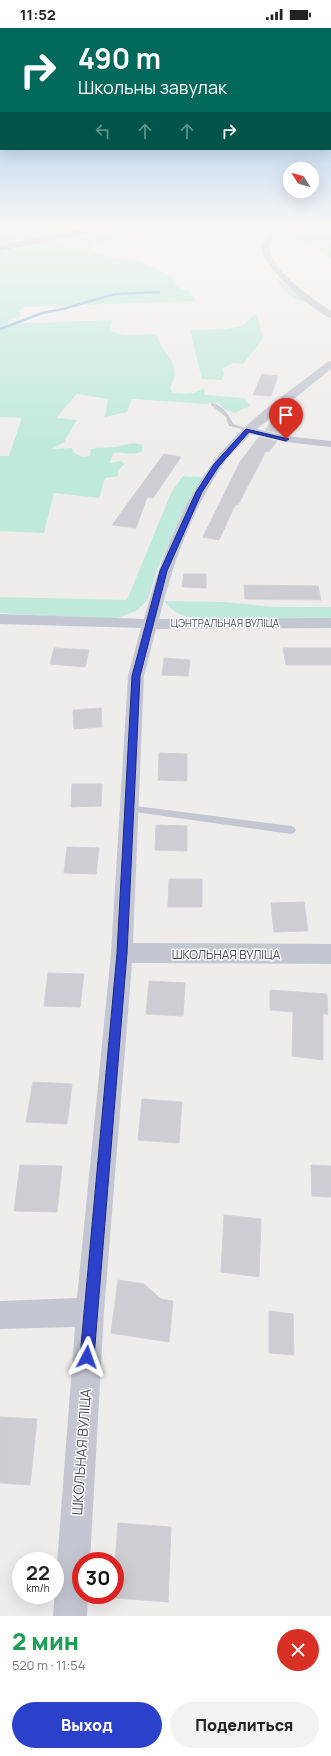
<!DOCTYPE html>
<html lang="ru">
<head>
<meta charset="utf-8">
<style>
  :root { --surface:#fff; --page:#f2f2f2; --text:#222; --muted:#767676; --accent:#2b41ca }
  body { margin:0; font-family:Manrope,sans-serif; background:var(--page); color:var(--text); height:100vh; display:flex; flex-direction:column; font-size:15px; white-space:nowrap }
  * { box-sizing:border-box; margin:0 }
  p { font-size:13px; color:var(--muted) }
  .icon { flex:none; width:22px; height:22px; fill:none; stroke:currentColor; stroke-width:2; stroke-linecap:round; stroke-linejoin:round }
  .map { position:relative; height:1588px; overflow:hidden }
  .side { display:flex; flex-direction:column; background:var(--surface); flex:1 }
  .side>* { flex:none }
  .top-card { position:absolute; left:0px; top:0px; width:331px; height:122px; box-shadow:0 4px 16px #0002; background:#00695c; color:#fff; overflow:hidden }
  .needle { width:26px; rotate:307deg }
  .fabs { position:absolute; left:283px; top:134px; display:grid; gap:8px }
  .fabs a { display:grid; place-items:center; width:36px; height:36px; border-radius:50%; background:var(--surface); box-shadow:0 4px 16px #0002; font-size:20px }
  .speed { position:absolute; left:12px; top:1524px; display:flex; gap:8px; font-size:20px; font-weight:700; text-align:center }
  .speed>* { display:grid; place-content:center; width:52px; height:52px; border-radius:50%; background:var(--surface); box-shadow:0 4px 16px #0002; line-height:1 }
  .speed small { font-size:10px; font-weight:400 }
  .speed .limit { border:6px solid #d22; background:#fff; color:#111 }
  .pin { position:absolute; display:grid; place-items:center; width:34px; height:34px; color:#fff; margin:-41px -17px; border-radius:50% 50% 50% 0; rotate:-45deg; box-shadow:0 0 4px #0007 }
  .pin .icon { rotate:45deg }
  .me { position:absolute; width:44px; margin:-22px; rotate:4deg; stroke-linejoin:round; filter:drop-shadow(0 0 3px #0008) }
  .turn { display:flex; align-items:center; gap:14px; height:84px; padding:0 12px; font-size:18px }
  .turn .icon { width:52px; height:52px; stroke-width:2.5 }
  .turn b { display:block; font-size:28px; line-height:34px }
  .lanes { display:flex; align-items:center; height:38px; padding:0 12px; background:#0003; justify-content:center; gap:20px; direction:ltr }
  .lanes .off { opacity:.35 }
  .round { display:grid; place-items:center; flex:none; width:42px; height:42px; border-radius:21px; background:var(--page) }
  .head { display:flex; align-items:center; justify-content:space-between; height:68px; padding:0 12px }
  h1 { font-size:24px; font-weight:800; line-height:30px; color:#1e9e55 }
  .action { display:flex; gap:8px; margin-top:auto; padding:8px 12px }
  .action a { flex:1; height:46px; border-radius:24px; background:var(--accent); color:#fff; font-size:16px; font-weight:800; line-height:46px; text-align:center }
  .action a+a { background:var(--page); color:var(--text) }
  .status { display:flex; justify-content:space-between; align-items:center; height:28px; padding:0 20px; background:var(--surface); direction:ltr }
  .status svg { height:11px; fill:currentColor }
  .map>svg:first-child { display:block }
  .green { fill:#bee9db }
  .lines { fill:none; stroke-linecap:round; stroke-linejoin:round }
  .stream { stroke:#8fb8e2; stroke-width:2.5 }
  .building { fill:#cdcdd3; stroke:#d1d1d7 }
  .service { fill:#c4c7d2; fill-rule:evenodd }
  .minor { fill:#c4c7d2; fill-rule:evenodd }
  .primary { fill:#aeb4c9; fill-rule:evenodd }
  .route { fill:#2b41ca; stroke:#1c2a83 }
  .labels { text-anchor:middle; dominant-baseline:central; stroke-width:3; stroke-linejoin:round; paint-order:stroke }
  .far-street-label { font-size:10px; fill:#464a57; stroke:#fff }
  .street-label { font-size:12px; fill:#464a57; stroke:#fff }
  .near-street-label { font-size:14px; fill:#464a57; stroke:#fff }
</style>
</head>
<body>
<div class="status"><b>11:52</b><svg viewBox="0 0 49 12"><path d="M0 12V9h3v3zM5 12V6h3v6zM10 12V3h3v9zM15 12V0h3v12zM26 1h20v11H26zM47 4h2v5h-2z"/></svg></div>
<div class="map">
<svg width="331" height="1588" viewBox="0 0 331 1588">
  <rect width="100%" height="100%" fill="#efedec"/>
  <path class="green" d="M0,197H97L0,216Z
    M131,197H172L91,219L94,225C122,232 155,233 176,254L175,257L179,260L189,263L196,273L24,279L18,283L21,287L8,293V296L113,292L110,298L112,303L123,307L156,306C162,326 184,336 170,359L172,364C184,367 192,367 204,360L205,367L244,370L250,378L234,385L226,382L217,374L206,376L132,371L127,384L105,389L108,371L77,366L56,390L77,392L64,414L52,421L72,420L73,424L82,429L90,428L91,421C99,419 106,420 114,419C125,418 131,413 142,417V423C135,428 122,424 113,425L110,435L121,433L125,436L118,442V448L105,450L99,470L54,465L44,505L0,503V428H9L22,390L0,389V224Z
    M310,197H331V231C320,221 309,215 295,211L296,204Z
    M275,249L309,274C292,273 284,262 275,249Z
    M257,286L263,310L243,336L233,335L222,341L224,345L222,352L202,351L190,302C207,301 227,303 243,297C249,294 250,287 257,286Z
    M183,448C190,450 196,447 203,450L179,491L157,542L148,571L138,582L118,590L100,591L0,585V569L127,572L171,465Z
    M164,573L224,574L276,579H331V591H197C183,588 173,585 164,573Z"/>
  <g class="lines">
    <path class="stream" d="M0,301L42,285L63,281L115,266L159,264"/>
  </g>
  <path class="building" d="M262,346L278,348L271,368L253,367Z
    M275,389L292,392L283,406L265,402Z
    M259,409L277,413L269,424L266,423L238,477H235L219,512L203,509L240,434Z
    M164,426L181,429L153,470L147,469L136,500L112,497Z
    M184,546H206V560L182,559Z
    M244,557L318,558L321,572L245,571Z
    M54,620L89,622L85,639L50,636Z
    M283,620H331V637H286Z
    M164,630L190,632L188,648L162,647Z
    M101,680L102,699L74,701L73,682Z
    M159,725L187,726V753L158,752Z
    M72,756H102L101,778L71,779Z
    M156,797L187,798V823L155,822Z
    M67,819L99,820L96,846L64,845Z
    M169,851H202V879H168Z
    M304,874L308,903L274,904L271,875Z
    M48,945L84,946L80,979L44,978Z
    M149,953L185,955L183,988L146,986Z
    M270,962L327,966L328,986H323V1032L292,1028L293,984L270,982Z
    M33,1054L72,1056L67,1096L26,1094Z
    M142,1071L182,1074L179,1115L138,1112Z
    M20,1137L62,1138L57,1184L14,1183Z
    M311,1137L331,1138V1169L312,1168Z
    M224,1187L261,1191L259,1249L221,1244Z
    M118,1252L144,1256L161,1271L173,1273L169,1314L111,1305Z
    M269,1283L293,1286L294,1327L269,1325Z
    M0,1389L37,1391L30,1457L0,1455Z
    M118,1495L171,1499L168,1574L115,1570V1536Z"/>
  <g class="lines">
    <path class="service" d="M211,375C221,375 230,388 233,396L250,401V403L229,398L226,389L211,377Z
      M128,777L291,798L294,799L296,802L294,805L291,806L128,783L125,782L124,780L125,778Z"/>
    <path class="minor" d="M274,197H282C278,204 271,211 270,219C268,241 315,272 331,283V290C314,285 264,240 262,222C261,212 270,205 274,197Z
      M331,333V341L257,401L286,408L331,413V419L286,414L251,406C240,417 228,428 220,441C190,486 172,539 159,591L331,590V600L156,601L144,648L133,915L331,916V936L132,935L104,1284L90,1533H81V1567H88L87,1588H53L75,1299L0,1301V1273L77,1270L111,925L128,648L141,600L0,596V586L144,591C163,522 190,450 244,400C269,376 300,356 327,334Z"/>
    <path class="primary" d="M104,197H120L116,200L0,223V217Z"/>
  </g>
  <linearGradient id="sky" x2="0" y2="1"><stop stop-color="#84b6e6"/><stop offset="0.47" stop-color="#f8f7f6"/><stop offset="1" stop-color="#f8f7f6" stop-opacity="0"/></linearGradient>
  <rect width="331" height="419" fill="url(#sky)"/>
  <path class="route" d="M246,401L289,411L286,413L249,404L219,438L202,464L167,543L140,648L127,925L94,1329L92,1334L87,1336L82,1334L80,1329L117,925L132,648L160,543L196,464L214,436Z"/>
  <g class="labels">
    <g class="far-street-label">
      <text x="225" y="595">ЦЭНТРАЛЬНАЯ ВУЛІЦА</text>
    </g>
    <g class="street-label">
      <text x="226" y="926">ШКОЛЬНАЯ ВУЛІЦА</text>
    </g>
    <g class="near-street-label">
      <text transform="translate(81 1424) rotate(-86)">ШКОЛЬНАЯ ВУЛІЦА</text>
    </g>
  </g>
</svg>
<div class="fabs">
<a><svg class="needle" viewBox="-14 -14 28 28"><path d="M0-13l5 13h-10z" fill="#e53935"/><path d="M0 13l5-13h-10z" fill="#767676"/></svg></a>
</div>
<div class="speed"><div>22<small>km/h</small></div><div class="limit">30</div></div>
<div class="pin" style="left:286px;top:411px;background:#d93025"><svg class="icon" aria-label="arrive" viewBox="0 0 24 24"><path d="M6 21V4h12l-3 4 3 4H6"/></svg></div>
<svg class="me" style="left:87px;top:1329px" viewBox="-20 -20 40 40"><path d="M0-17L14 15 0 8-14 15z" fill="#2b41ca" stroke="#fff" stroke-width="4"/></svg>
<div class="top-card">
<div class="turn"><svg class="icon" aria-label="right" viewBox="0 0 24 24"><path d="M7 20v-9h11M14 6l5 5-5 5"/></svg><div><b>490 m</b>Школьны завулак</div></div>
<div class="lanes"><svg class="icon off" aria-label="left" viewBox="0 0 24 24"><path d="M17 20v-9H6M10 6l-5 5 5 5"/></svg><svg class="icon off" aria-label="ahead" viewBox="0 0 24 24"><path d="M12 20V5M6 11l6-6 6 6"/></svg><svg class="icon off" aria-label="ahead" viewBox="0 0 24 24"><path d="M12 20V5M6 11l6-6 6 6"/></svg><svg class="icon" aria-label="right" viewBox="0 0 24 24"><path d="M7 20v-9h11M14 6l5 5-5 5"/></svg></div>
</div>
</div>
<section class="side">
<div class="head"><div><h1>2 мин</h1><p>520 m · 11:54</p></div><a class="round" style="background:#d93025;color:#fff"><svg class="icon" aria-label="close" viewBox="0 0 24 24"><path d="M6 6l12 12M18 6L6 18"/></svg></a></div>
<div class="action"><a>Выход</a><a>Поделиться</a></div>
</section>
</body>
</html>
